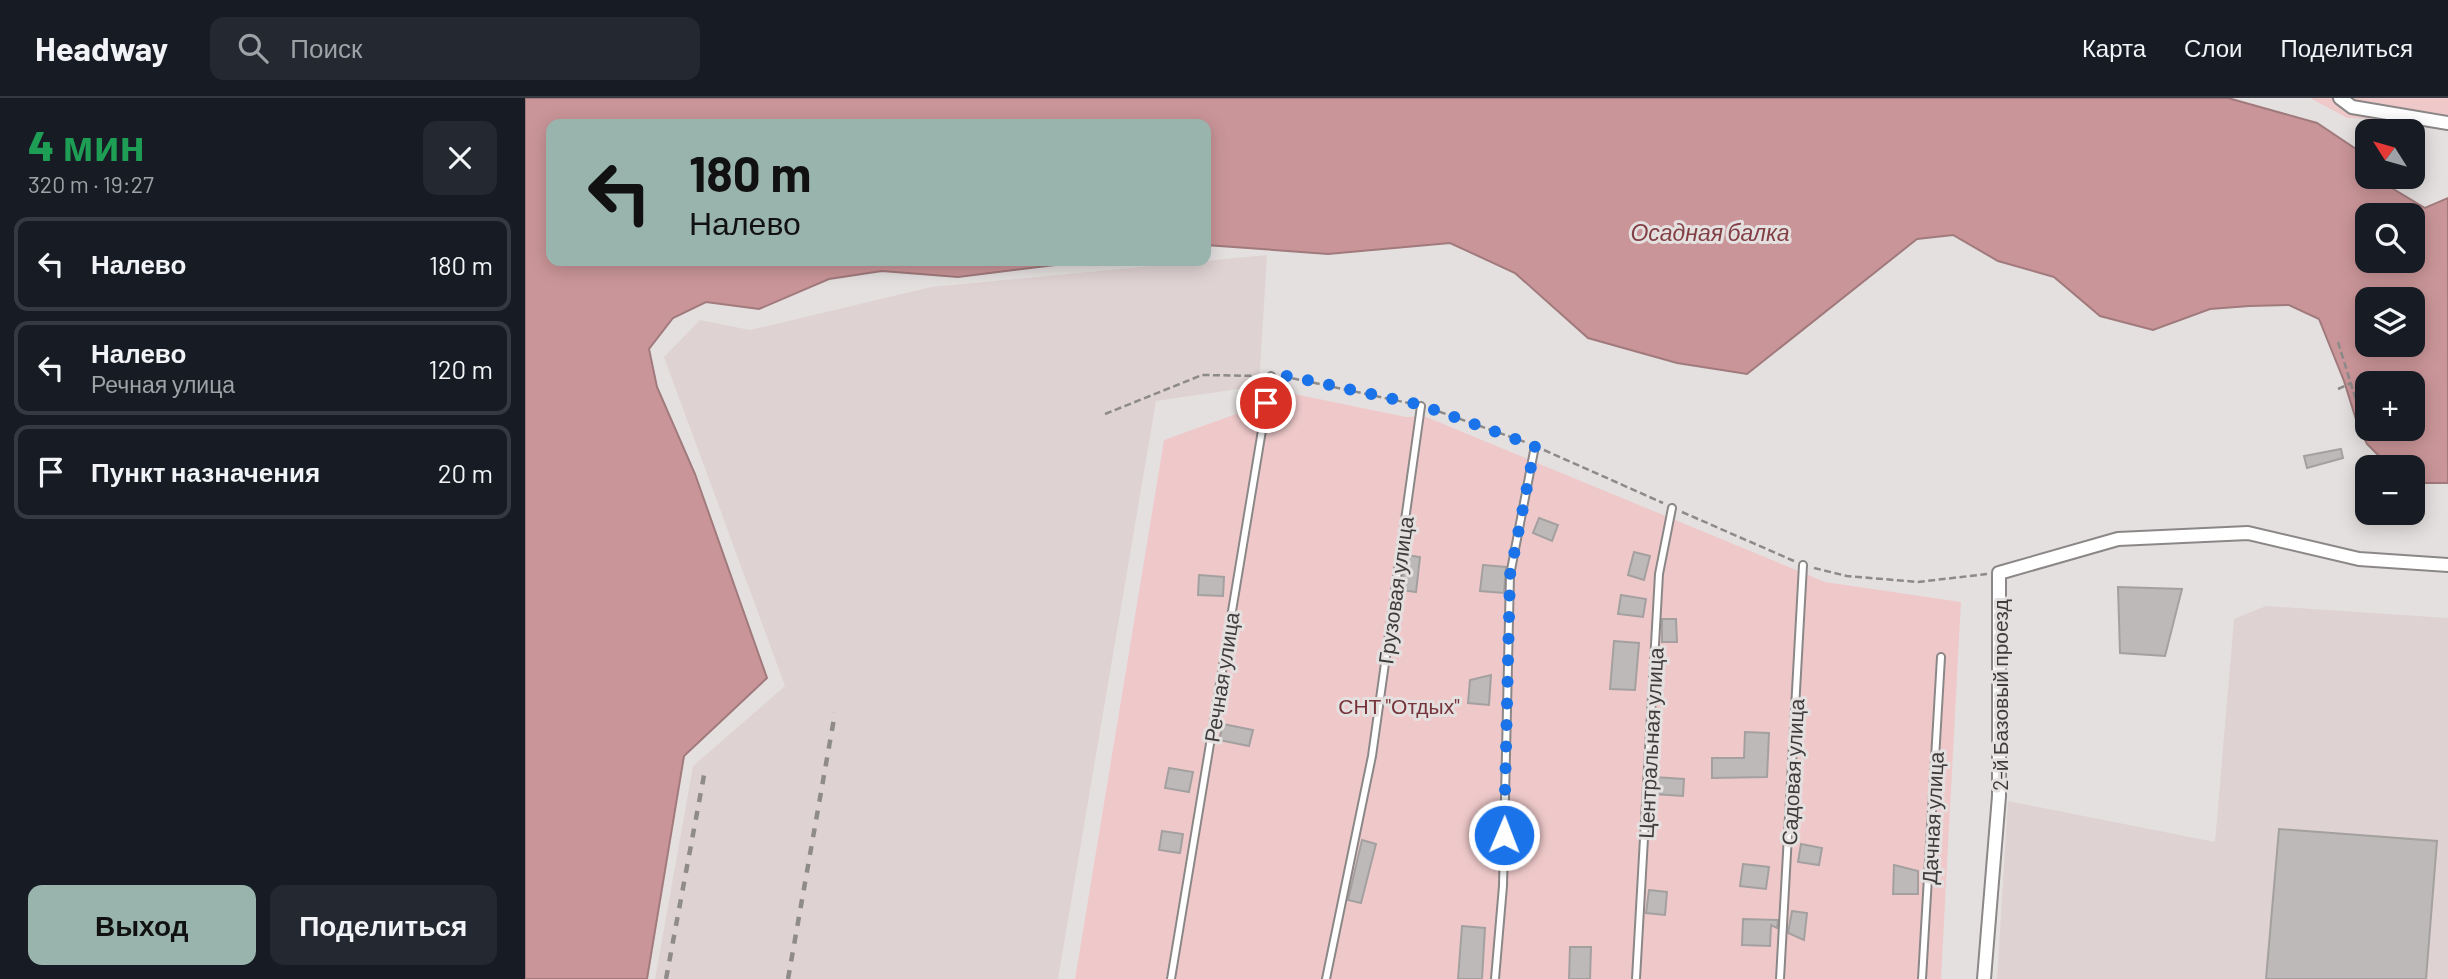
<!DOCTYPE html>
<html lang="ru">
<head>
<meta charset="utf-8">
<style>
  :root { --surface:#171b24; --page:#242831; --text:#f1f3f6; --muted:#9ea1a6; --line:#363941; --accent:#99b4ac }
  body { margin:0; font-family:Barlow,sans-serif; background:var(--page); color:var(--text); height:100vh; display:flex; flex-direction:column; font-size:26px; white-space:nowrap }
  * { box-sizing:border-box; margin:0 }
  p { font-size:23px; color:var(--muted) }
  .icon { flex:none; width:38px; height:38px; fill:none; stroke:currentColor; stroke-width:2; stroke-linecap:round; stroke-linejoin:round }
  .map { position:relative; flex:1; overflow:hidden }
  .drawer { display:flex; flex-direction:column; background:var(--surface); width:525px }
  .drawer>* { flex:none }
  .top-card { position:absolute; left:21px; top:21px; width:665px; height:147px; border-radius:14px; box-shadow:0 4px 18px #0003; background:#99b4ac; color:#111; overflow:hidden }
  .needle { width:46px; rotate:307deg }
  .fabs { position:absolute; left:1830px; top:21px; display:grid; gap:14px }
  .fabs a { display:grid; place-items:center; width:70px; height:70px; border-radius:14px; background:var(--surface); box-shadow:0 4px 18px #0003; font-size:35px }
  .pin { position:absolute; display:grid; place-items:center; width:60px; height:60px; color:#fff; margin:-30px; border:4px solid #fff; border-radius:50%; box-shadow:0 2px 7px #0007 }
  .me { position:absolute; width:77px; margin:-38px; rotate:1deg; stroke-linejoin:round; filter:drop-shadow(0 0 5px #0008) }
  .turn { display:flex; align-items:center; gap:24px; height:147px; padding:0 28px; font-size:32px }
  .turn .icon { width:91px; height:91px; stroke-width:2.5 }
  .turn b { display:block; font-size:49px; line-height:60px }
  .round { display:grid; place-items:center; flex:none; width:74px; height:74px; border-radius:14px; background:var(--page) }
  .head { display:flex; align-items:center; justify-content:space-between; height:119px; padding:0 28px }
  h1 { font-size:42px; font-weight:800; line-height:52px; color:#1e9e55 }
  .action { display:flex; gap:14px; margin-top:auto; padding:14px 28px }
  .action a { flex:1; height:80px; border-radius:14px; background:var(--accent); color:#111; font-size:28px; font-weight:800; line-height:80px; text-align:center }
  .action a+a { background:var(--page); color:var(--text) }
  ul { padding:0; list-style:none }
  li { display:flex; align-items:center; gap:21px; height:94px; margin:0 14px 10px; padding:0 14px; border:4px solid var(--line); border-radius:14px }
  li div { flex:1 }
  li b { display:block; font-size:26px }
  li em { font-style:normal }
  header { display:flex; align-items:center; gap:42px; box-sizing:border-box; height:98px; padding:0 35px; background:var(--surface); border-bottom:2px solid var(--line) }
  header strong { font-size:33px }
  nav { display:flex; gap:38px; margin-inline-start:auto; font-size:24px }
  .search { width:490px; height:63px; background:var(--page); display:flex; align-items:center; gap:18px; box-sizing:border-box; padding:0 24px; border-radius:14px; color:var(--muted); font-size:26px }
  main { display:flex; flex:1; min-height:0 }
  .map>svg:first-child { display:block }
  .built { fill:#dfd2d2 }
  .green { fill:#efc9ca }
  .water { fill:#ca9598; stroke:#a07a7c; stroke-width:2; fill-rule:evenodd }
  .building { fill:#bdb9b9; stroke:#a4a0a0; stroke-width:2 }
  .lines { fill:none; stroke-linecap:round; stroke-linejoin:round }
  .lane-casing { stroke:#8b8787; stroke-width:10 }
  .street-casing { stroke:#8b8787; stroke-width:16 }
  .path { stroke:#8d8a8a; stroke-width:2.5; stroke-dasharray:7 3.5; stroke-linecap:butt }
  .lane { stroke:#fff; stroke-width:6 }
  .street { stroke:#fff; stroke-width:12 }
  .rail { stroke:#8f8b8b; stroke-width:4.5; stroke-dasharray:9 9; stroke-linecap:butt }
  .route { stroke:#1a73e8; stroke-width:12; stroke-dasharray:0 21.6 }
  .labels { text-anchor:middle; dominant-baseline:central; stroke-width:6; stroke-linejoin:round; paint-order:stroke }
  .street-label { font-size:21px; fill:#3e3c3c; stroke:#e5e0e0 }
  .park-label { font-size:21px; fill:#76333a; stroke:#e5e0e0 }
  .water-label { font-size:23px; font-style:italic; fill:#823f45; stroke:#e5e0e0 }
</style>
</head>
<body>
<header>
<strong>Headway</strong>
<div class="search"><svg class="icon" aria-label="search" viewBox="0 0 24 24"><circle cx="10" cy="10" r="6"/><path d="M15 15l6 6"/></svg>Поиск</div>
<nav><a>Карта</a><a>Слои</a><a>Поделиться</a></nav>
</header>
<main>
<section class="drawer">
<div class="head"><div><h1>4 мин</h1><p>320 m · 19:27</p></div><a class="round"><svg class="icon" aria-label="close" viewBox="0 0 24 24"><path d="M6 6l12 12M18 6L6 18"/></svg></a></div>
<ul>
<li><svg class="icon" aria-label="left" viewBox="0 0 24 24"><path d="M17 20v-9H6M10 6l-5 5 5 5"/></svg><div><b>Налево</b></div><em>180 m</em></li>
<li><svg class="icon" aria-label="left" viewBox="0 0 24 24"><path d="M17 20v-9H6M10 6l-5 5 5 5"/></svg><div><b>Налево</b><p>Речная улица</p></div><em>120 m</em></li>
<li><svg class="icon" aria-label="arrive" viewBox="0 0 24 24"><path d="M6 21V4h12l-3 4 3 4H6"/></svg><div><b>Пункт назначения</b></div><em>20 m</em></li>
</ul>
<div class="action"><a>Выход</a><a>Поделиться</a></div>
</section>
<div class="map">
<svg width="1923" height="881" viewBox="0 0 1923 881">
  <rect width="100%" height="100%" fill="#e5e0e0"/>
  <path class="built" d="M742,157L734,288L631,303L533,881H130L168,668L260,588L139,259L175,222L225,232L406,189Z
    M1741,508L1923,520V881H1472L1483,703L1690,744L1709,521Z"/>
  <path class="green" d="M1785,0H1923V24L1822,20Z
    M755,293L881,319L899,318L1300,484L1436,504L1416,881H550L639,342L736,307Z"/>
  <path class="water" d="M0,0H1703L1792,25L1843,59V79H1859L1860,86L1900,110L1923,100V385H1888V369H1865L1842,346L1833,328L1819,283L1794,221L1764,207L1724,208L1685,211L1628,232L1575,218L1529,179L1473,163L1428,137L1392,141L1222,276L1152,265L1063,240L990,175L925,145L803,156L681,147V26H26V163H563L433,179L357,173L304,181L234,211L181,204L148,220L124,251L132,289L170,376L242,580L159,658L122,881H0ZM1843,117H1888V163H1843ZM1843,201H1888V247H1843ZM1843,285H1888V331H1843Z"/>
  <path class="building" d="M1816,351L1818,360L1782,370L1779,358Z
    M1014,420L1033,427L1027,443L1008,435Z
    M1109,454L1125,458L1119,482L1103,477Z
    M881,457L895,459L891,494L876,492Z
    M958,467L981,469L979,495L955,493Z
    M674,477L699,479L698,498L673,497Z
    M1593,489L1657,491L1640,558L1595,555Z
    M1096,497L1121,501L1118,519L1093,516Z
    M1137,521H1151L1152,544H1137Z
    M1089,543L1114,545L1110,592L1085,591Z
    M966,577L964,607L943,605L945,582Z
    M698,626L728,632L724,648L694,642Z
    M1220,634L1244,635L1242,679L1187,680V660H1219Z
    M644,670L668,674L664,694L640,690Z
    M1129,679L1159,681L1158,698L1128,696Z
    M1754,731L1912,743L1901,881H1741Z
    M637,733L658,736L655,755L634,752Z
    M837,742L851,746L836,805L823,802Z
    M1276,746L1297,750L1294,767L1273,764Z
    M1218,766L1244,769L1241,791L1215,788Z
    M1369,767L1393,773V796H1368Z
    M1124,792L1142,794L1140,817L1121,815Z
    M1267,813L1282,815L1279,842L1263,835Z
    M1218,821L1253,822L1252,830L1246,827L1245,848L1217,847Z
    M937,828L960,830L957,881H933Z
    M1045,849H1066L1065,881H1044Z"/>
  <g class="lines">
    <g class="lane-casing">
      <path id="lane" d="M646,881L746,278
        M801,881L847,658L896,308
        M970,881L978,788L985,477L1010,348
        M1111,881L1134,476L1147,410
        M1255,881L1278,467
        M1397,881L1416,559"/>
    </g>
    <g class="street-casing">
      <path id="street" d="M1815,0L1827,9L1923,25
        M1459,881L1474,698V475L1593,441L1723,435L1834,461L1923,467"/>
    </g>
    <path class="path" d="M1813,244L1840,331
      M757,278L888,306
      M1813,291L1826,285
      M904,310L1000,344
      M580,316L677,277L737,278
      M1019,352L1138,405
      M1157,414L1269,463
      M1289,470L1322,478L1393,484L1462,476"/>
    <use href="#lane" class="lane"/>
    <use href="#street" class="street"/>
    <path class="rail" d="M141,881L180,672
      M263,881L310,615"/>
  </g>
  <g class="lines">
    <path class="route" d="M741,305L746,278H764L896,307L1010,348L985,477L979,737"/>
  </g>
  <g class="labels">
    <g class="street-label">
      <text transform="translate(870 492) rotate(-82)">Грузовая улица</text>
      <text transform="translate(696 579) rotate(-81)">Речная улица</text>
      <text transform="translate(1474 597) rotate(-90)">2-й Базовый проезд</text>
      <text transform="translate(1125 645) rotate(-87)">Центральная улица</text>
      <text transform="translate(1267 674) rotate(-87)">Садовая улица</text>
      <text transform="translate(1407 720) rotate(-87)">Дачная улица</text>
    </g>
    <g class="park-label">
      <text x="874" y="607">СНТ "Отдых"</text>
    </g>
    <g class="water-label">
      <text x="1185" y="134">Осадная балка</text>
    </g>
  </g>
</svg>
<div class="fabs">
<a><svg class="needle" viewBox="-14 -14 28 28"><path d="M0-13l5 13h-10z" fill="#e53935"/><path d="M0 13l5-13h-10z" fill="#9ea1a6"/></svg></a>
<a><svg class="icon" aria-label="search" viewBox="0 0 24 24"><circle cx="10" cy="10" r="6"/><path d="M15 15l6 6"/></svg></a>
<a><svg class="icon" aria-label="layers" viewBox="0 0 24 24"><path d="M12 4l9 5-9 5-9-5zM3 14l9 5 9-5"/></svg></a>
<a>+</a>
<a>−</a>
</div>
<div class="pin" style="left:741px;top:305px;background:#d93025"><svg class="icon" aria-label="arrive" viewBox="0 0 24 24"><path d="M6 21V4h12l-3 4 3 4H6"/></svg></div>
<svg class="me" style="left:979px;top:737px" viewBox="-20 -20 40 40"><circle r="17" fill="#1a73e8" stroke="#fff" stroke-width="3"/><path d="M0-11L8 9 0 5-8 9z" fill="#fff"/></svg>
<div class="top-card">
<div class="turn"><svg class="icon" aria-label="left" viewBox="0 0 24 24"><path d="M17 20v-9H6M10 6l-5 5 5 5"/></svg><div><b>180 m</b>Налево</div></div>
</div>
</div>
</main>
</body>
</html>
